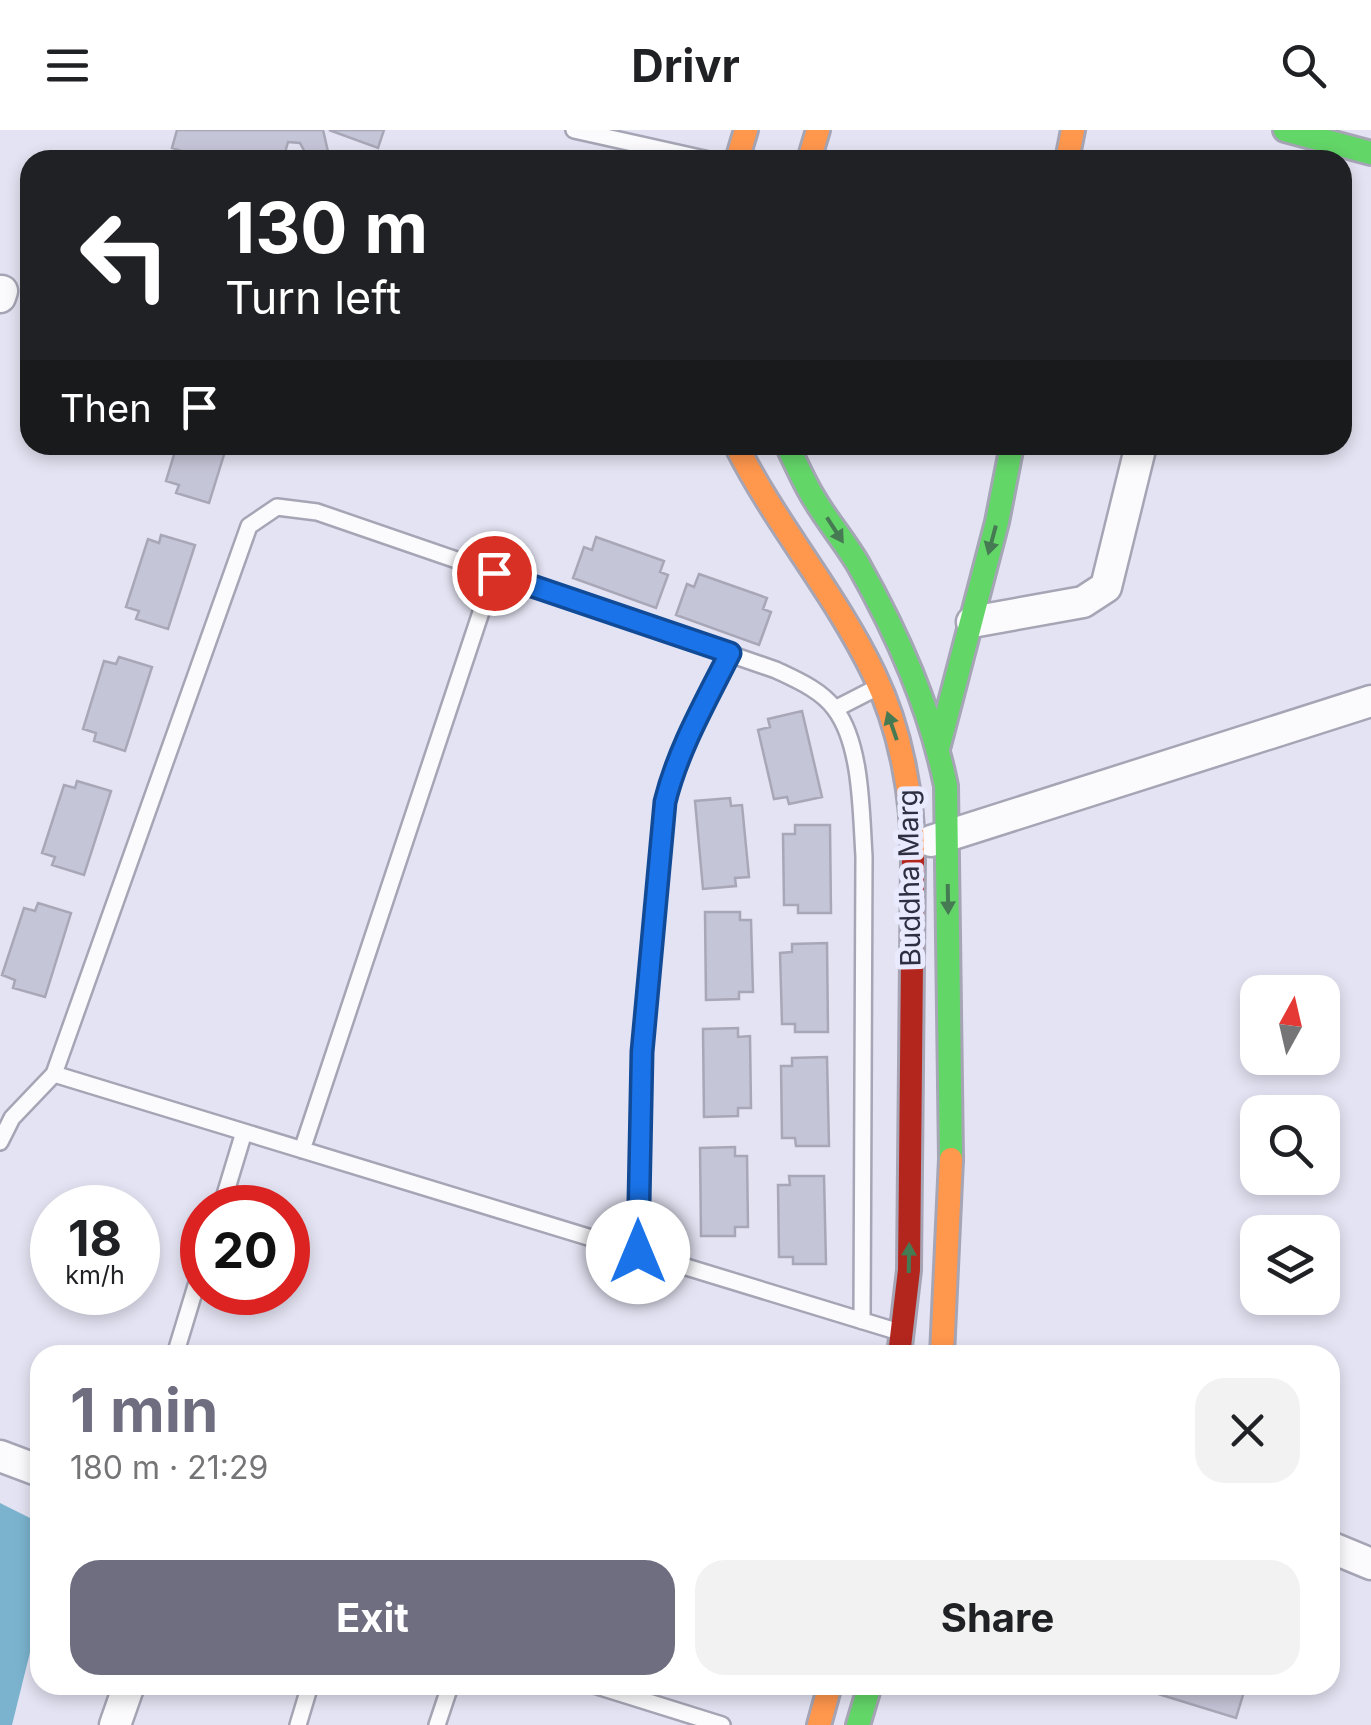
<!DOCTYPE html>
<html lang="en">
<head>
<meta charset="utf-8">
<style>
  :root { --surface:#fff; --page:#f2f2f2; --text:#202124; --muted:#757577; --accent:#6e6e80 }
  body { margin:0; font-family:Inter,sans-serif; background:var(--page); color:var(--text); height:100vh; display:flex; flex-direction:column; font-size:38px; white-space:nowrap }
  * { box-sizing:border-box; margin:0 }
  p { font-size:32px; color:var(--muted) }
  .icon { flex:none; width:55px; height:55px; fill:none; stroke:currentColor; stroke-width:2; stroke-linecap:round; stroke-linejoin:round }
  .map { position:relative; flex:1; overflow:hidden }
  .side { position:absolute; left:30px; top:1215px; width:1310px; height:350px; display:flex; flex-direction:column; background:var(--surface); border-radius:30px; box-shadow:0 5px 15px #0003 }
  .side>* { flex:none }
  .banner { position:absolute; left:20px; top:20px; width:1332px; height:305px; border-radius:30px; box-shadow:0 5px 15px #0003; background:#202124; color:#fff; overflow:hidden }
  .needle { width:65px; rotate:8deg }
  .tools { position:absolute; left:1240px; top:845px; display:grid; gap:20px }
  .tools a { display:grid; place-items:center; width:100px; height:100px; border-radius:20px; background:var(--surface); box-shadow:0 5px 15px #0003; font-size:50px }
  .speed { position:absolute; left:30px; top:1055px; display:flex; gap:20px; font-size:50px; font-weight:700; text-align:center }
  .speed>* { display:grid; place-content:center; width:130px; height:130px; border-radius:50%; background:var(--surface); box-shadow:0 5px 15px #0003; line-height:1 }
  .speed small { font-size:25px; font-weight:400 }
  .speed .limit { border:15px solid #d22; background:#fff; color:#111 }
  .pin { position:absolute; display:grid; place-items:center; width:85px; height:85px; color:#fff; margin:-42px; border:5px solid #fff; border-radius:50%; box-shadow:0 2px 10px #0007 }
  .me { position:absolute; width:110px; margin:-55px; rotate:0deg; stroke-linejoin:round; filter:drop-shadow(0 0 8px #0008) }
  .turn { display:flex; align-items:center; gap:35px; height:210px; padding:0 40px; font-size:45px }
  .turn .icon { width:130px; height:130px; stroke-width:2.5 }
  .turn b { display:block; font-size:70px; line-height:85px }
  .then { display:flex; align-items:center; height:95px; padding:0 40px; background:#0003; gap:20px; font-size:38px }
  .round { display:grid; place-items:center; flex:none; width:105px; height:105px; border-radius:30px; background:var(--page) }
  .summary { display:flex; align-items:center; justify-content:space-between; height:170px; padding:0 40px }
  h1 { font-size:60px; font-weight:700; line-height:75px; color:var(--accent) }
  .button { display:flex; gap:20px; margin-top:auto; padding:20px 40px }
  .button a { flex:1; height:115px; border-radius:30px; background:var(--accent); color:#fff; font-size:40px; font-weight:700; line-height:115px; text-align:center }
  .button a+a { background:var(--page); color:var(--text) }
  header { display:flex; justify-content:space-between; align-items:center; height:130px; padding:0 40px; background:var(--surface); font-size:45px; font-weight:700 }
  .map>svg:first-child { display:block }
  .water { fill:#7bb3ce }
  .building { fill:#c5c5d8; stroke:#a8a7b7; stroke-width:2.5 }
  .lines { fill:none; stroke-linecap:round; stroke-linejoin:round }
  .lane-casing { stroke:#a5a5b5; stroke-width:20 }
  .street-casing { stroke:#a5a5b5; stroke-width:35 }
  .fast-casing { stroke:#a5a5b5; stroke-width:28 }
  .slow-casing { stroke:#a5a5b5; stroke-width:28 }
  .jam-casing { stroke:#a5a5b5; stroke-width:28 }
  .lane { stroke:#fbfbfd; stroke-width:15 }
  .street { stroke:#fbfbfd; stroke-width:30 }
  .fast { stroke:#63d668; stroke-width:22 }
  .slow { stroke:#ff974d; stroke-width:22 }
  .jam { stroke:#b3261e; stroke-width:22 }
  .oneway { fill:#467a53 }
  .route-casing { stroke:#114b97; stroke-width:25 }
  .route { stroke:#1a73e8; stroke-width:18 }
  .labels { text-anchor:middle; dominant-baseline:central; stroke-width:10; stroke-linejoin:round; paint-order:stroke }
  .street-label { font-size:28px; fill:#2f2f42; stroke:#eaeaff }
</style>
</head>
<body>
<header><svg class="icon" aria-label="menu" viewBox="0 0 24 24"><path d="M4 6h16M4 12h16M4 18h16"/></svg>Drivr<svg class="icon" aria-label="search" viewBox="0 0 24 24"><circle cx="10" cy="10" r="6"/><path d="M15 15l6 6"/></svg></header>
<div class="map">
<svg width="1371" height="1595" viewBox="0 0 1371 1595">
  <rect width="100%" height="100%" fill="#e3e3f3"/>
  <path class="water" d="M0,1373L40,1393V1482L12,1595H0Z"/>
  <path class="building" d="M177,0H323L330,30H309L300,13L288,12L283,30H209L172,18Z
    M329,0H384L378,18Z
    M177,315H227L209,373L176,363L179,355L166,351Z
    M161,405L195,415L168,499L136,489L139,481L126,477L148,409L159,413Z
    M596,407L664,431L660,442L668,445L656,478L573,448L584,417L592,420Z
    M699,444L767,468L763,479L771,482L759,515L676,485L687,454L694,457Z
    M119,527L152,537L125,621L94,611L96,603L83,599L104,531L116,534Z
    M802,581L822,667L789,674L787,667L774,669L758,600L770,597L768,589Z
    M77,651L111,661L84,745L52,735L55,727L42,723L64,655L75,658Z
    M730,668L731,676L742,675L749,747L735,748L736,756L703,759L695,671Z
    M795,695H830L831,783H798V775H784L783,704H795Z
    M38,773L71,783L45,867L13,858L15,850L2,845L24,778L35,781Z
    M705,782H740V790H751L753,862H739V869L706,870Z
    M827,813L828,902H795V894H782L780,823L792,822V814Z
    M738,898V907L750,906L751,978H738V986L704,987L703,899Z
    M827,927L829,1016H796L795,1008H782L781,936H792V928Z
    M735,1017V1026H747L748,1097H735V1106H701L700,1018Z
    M789,1046H824L826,1134H793V1127H779L778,1055H790Z
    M1129,1555H1246L1236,1588Z"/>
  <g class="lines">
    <g class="lane-casing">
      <path id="lane" d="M574,0L709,30
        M835,579L876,558
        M54,944L896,1201
        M0,1012L12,988L54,944L249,396L277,377L317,382L776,540C797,550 821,560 835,579C862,615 861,683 864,726L862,1191
        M302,1020L494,443
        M221,1078L244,1002
        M639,1122L642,923L665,672C678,619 706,571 730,523
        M175,1225L202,1136
        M594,1555L722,1595
        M298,1595L310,1555
        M437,1595L449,1559"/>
    </g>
    <g class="street-casing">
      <path id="street" d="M0,167L2,161
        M972,492L1083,472L1106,457L1141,315
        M931,711L1371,571
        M0,1326L40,1341
        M1330,1417L1371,1434
        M115,1595L129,1555"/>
    </g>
    <g class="fast-casing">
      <path id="fast" d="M1285,0L1371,23
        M787,315C796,333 804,353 815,370C828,392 845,412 858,434C898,505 930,577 946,656L951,1029
        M939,615L997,392L1012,315
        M858,1595L870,1555"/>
    </g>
    <g class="slow-casing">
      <path id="slow" d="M737,30L746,0
        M809,30L818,0
        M1067,30L1073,0
        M736,315C776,395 835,463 874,544C901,600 913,667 913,729
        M942,1225L951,1029
        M819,1595L830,1555"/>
    </g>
    <g class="jam-casing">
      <path id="jam" d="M899,1225L909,1140L913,729"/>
    </g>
    <use href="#lane" class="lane"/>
    <use href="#street" class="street"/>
    <use href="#fast" class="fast"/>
    <use href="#slow" class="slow"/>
    <use href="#jam" class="jam"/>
  </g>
  <defs><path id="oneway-solid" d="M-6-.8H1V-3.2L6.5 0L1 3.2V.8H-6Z" transform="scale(2.5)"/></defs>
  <g class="oneway">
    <use href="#oneway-solid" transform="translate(835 400) rotate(57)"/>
    <use href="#oneway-solid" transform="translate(992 410) rotate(105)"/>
    <use href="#oneway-solid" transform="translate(892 596) rotate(-109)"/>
    <use href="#oneway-solid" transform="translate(948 769) rotate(89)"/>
    <use href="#oneway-solid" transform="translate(909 1128) rotate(-89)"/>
  </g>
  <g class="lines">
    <g class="route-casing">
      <path id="route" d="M494,443L730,523C706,571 678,619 665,672L642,922L638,1122"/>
    </g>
    <use href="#route" class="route"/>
  </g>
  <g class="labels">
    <g class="street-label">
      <text transform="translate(909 748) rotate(-91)">Buddha Marg</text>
    </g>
  </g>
</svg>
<div class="tools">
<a><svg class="needle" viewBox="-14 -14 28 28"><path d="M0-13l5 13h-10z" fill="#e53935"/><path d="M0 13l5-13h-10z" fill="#757577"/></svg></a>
<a><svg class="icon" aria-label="search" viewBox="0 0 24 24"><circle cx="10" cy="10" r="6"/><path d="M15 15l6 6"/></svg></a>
<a><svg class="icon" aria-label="layers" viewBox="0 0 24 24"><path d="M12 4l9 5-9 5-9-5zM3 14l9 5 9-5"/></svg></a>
</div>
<div class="speed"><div>18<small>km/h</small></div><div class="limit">20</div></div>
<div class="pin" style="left:494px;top:443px;background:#d93025"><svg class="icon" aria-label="arrive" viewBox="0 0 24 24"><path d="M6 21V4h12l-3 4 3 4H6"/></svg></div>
<svg class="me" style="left:638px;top:1122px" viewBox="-20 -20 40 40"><circle r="19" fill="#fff"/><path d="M0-13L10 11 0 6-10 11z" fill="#1a73e8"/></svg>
<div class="banner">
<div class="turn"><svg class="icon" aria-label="left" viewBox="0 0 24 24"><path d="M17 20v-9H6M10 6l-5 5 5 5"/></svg><div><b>130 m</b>Turn left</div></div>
<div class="then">Then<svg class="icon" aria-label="arrive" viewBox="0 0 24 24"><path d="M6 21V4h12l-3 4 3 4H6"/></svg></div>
</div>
<section class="side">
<div class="summary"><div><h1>1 min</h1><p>180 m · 21:29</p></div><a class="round"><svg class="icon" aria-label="close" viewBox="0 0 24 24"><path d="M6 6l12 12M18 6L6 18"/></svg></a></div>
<div class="button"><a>Exit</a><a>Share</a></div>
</section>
</div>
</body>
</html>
